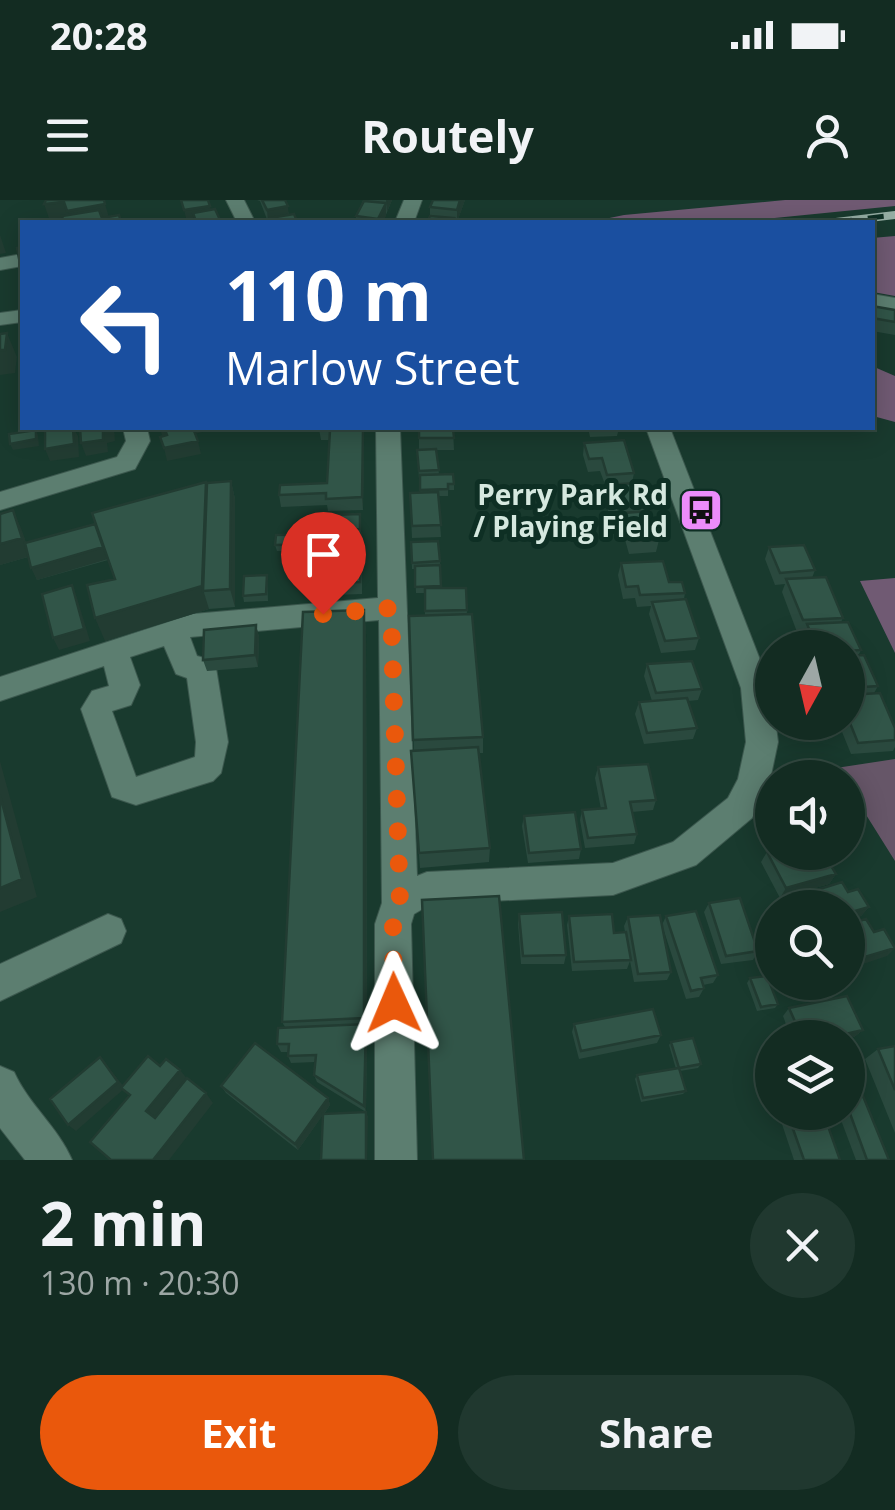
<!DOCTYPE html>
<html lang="en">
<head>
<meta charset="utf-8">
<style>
  :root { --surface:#132c22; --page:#20382f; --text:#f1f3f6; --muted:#9da7a5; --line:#324840; --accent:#ea580c }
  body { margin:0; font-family:"Open Sans",sans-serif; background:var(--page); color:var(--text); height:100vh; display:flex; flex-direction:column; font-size:38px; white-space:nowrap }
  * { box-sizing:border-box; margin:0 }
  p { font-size:32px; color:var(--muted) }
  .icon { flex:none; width:55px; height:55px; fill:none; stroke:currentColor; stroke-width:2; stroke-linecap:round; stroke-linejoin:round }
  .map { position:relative; height:960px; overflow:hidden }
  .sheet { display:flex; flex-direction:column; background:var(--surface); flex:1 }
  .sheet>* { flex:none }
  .hud { position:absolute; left:20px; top:20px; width:855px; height:210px; border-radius:0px; box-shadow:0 5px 25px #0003,0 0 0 2px var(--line); background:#1a4fa0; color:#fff; overflow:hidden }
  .needle { width:65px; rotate:188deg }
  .buttons { position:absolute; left:755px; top:430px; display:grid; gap:20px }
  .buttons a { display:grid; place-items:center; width:110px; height:110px; border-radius:50%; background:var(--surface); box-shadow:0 5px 25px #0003,0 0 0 2px var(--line); font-size:50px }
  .pin { position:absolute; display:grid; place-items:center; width:85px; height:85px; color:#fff; margin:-102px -42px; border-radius:50% 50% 50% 0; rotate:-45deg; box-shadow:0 0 10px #0007 }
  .pin .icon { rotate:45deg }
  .me { position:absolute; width:110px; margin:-55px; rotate:359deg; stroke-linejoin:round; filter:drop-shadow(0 0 8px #0008) }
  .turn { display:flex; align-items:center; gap:35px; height:210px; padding:0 40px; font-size:45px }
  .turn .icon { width:130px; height:130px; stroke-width:2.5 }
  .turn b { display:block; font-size:70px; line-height:85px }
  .round { display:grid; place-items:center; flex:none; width:105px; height:105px; border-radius:52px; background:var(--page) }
  .headline { display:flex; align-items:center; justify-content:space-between; height:170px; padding:0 40px }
  h1 { font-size:60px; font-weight:700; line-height:75px }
  .button { display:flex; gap:20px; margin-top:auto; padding:20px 40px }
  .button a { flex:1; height:115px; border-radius:60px; background:var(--accent); color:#fff; font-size:40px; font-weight:700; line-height:115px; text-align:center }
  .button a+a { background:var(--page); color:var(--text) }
  .status { display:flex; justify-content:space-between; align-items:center; height:70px; padding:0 50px; background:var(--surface); direction:ltr }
  .status svg { height:28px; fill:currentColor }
  header { display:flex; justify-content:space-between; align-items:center; height:130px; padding:0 40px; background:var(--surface); font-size:45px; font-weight:700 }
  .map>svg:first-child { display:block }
  .green { fill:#665668 }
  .forest { fill:#705a73 }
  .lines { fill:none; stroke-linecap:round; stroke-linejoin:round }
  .minor-casing { stroke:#3c584e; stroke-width:2 }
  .minor { fill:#5c7e70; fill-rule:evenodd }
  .rail-casing { stroke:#95ada3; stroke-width:8 }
  .rail { stroke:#0e2f24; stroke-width:5; stroke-dasharray:16; stroke-linecap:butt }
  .wall { fill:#2a493e }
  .shaded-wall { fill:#223c32 }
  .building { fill:#315548; stroke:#223c32; stroke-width:2.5 }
  .route { stroke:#ea580c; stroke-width:18; stroke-dasharray:0 32.4 }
  .labels { text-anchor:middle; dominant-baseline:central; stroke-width:10; stroke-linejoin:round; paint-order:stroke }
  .poi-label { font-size:28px; font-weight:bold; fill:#d5e8df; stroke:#0e2f24; text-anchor:end }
</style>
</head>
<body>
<div class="status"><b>20:28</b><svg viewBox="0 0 49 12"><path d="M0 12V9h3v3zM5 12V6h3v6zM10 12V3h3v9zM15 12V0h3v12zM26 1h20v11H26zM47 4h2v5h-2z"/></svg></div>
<header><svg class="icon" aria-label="menu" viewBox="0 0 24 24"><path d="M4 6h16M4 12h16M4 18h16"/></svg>Routely<svg class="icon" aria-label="person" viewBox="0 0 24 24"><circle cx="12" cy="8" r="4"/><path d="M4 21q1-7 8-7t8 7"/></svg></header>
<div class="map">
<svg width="895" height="960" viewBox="0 0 895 960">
  <rect width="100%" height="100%" fill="#193a2e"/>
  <path class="green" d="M895,559V661L848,586V578L842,577L836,568Z"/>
  <path class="forest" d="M785,0H895V6L733,22H590L624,15Z
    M895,36V96L873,92L872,38Z
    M872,166L895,176V222L873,216Z
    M895,378V453L860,381Z"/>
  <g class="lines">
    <g class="minor-casing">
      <path id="minor" d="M226,0H244L255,22H237Z
        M404,0H422L414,22H395Z
        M22,54V66L0,70V58Z
        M872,94L895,98V110L872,106Z
        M22,110V122L0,125V113Z
        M123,228H147L150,241L135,269L0,310V292L117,257L126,241Z
        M376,228H400L417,676L427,672L613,663L673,642L728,598L738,579L746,542L741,488L646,228H670L771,488L778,542L770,580L752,618L696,665L613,695L431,704L414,714L411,724L417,960H375V724L382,703L379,420L190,437L197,456L212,460L216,468L228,542L221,573L213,581L136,605L112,597L81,509L92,491L109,486L104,466L0,501V477L193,414L378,398ZM164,446L176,474L187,478L196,542L195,557L136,577L112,511L131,505L140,485L130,457Z
        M108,714L121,719L126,731L121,743L0,801V764Z
        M0,866L14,872C29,905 58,927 72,960H25L0,928Z"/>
    </g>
    <use href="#minor" class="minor"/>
    <g class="rail-casing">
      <path id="rail" d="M836,22L895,15"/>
    </g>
    <use href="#rail" class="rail"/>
  </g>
  <path class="wall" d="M257,0H285L289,15L299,22H268L260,1Z
    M363,0H392L383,22H354H356V16Z
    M433,0H465L457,22L430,17V7Z
    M872,106L895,110V135L872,131Z
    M312,228H349V230L364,242L363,310L328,311L327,305L281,307L279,295L327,283L329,240H321L319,229Z
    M419,228H453L454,250H436L439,274L454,284V290H448V296H438L441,337L412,338L410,293H420L417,250H419Z
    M588,228H619L617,236L590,237Z
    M584,243L634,273L632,283L645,305L644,311L659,340L656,352L629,354L621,325L622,319L611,320L604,298L606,287L600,271L588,272L583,255Z
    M231,281L235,299V407L209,409L105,441L115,379L108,360L37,380L28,357L0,365V314L13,310L26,343L95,324Z
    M360,314L362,361V394L306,396L304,384L318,366L342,363V356H335V336H329L328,330Z
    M323,340V350L277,351L275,345Z
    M411,342L440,361L441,388H466L467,414L483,537V553H478L490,648L489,662L420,668L411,551H414L409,416H425V393H416L415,369H412Z
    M769,347L815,370L812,378L843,418L841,422L861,450L858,456L878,486L874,493L895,528V547L893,551L851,554L838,522H848V448H806L802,436L804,432H797L782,392L785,384L775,385L765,359Z
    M621,363L669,382L685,393L684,399L699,438L695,450L661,453L649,414L651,406L637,407L635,398L623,399L618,375Z
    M267,375L268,401L244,402L243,396Z
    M364,410L366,432L367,832L366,912L368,918L322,916L298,950L226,893L221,886L328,898L330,905L324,914L366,912L317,882L314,875L315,862L291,863L288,856V852H281L277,844L285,827L282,822Z
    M256,425L259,437L258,467L207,471L203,460Z
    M647,464L702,489L698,500L688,501L697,528L693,539L644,544L635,514L639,502L652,501L644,476Z
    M598,567L656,600L653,610L632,612L637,634L634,644L585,648L580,620L582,610L601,609L595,578Z
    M524,616L581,649L579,659L528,663L522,626Z
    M767,652L836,674L829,684L780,698L761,662Z
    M842,682L848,692L858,689L869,707L861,716L848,720V708L785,707L791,698Z
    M709,703L758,751L753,760L721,764L704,712Z
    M519,714L566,755L564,764H521L518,723Z
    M569,716L614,733L625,732L624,726L628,717L662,725L666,716L718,775L713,783L703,785L704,788L699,797L686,799L662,725L671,772L667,780L634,782L630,761L627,769L572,771L567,725Z
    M750,778L778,804L775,808L757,811L747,783Z
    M789,808L863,830L854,837L791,838L783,816Z
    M574,824L661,835L657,843L579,859L572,832Z
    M671,842L701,864L698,868L680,871L686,891L683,894L641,902L635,879L637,875L676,869L669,845Z
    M895,846V933L865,859L878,849Z
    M848,898L889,960H856L838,912H848Z
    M778,912H823L840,960H794Z"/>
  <path class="shaded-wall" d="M386,0H392L387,12Z
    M460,0H465L457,22V10Z
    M64,2L105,4L110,21L69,19L50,21L44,4Z
    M386,3V16L383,22H378V19Z
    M210,6L213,18L193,13L194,21L187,22L184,10Z
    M288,6L289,18L268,22L267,10Z
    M0,35L6,53L0,54Z
    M7,133L17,157L15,173L0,175V150Z
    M73,228L78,236L79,257L50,261L45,249Z
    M110,228H114L115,241L107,243L108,252L86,256L81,243L103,230Z
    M165,228H206L207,231L164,241L160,229Z
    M36,230L38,236L39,246L13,250L10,244Z
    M363,230L364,242L363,310L362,297Z
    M198,241L201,254L167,261L164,248Z
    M231,281L235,299V407L230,389Z
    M13,310L21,328L31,356L0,365V344Z
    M103,347L108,359L37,380L31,368Z
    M72,385L77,398L90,441L59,450L53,438Z
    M202,386L209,409L105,441L95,418Z
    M364,410L366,432L367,832L364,818Z
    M256,425L259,437L258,467L255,455Z
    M0,561L37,697L0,712Z
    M836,674L829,684L780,698L786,688Z
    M869,707L861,716L848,720V713Z
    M895,748L887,756L848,769V762Z
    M366,824L367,832L366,912L364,906Z
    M829,829L821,837L798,838L801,835Z
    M863,830L854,837L848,839V838H831Z
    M100,857L125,888L76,931L68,925Z
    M180,870L188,880L155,920L146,911Z
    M206,893L213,903L169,960H153Z
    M328,898L330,905L298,950L295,944Z
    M366,912L368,918L367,960H366Z"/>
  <path class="building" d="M46,0H104L105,4L67,11L64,2L44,4Z
    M181,0H208L210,6L184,10Z
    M262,0H285L288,6L267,10Z
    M433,0H460L457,10L430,7Z
    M364,1L386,3L378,19L356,16Z
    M215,9L221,22H196L193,13Z
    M99,10L102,18L119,15L121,22H64L62,16Z
    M294,14L297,21L271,22L270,18Z
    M430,16L454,18L452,22H427Z
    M22,47V74L17,48Z
    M872,106L895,110V122L872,118Z
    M7,133L5,150H0V134Z
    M45,228H73L74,244L45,249Z
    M80,228H110L111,229L103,230V240L81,243Z
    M176,228H193L198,241L164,248L160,237L167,235L165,230Z
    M419,228H453L454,238H419Z
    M36,230V239L10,244L9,234Z
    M330,230H363L362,297L326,299V293L279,295L280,285L327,283Z
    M624,240L634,273L607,275L602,258L589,259L584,243Z
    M436,249L439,270L419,271L417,250Z
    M453,274L454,284H448V289L420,290V275Z
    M231,281L230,389L203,391L207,283Z
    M206,282L202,386L95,418L87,385L115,379L92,313Z
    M637,283L645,305L613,308L606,285Z
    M438,292L441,325L412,326L410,293Z
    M13,310L22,338L0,344V314Z
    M650,311L659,340L632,341L623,313Z
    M360,314V329L328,330V315Z
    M95,324L103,347L31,368L25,343Z
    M361,333V349L334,350L335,334Z
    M322,334V344L275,345L276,335Z
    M438,341L440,361L412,363L411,342Z
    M804,345L815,370L780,373L769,347Z
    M362,355L361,371V365L318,366V364L342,363V356Z
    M663,361L669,382H682L685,393L640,395L638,386L626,387L621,363Z
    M361,365L360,382L304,384L305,367Z
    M440,365L441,386L415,387V366Z
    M267,375L266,394L243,396L244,376Z
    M826,377L843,418L803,420L786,379Z
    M72,385L84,429L53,438L42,394Z
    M425,388H466L467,410L425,411Z
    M686,399L699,438L665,441L652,402Z
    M364,410V818L282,822L303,412Z
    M472,414L483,537L413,540L409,416Z
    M848,422L861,450L848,451V448H817L807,424Z
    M256,425L255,455L203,460L204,430Z
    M864,455L878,486L848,488V456Z
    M692,461L702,489L656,493L647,464Z
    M880,493L895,528V540L858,543L848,518V495Z
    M687,498L697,528L647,533L639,502Z
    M478,547L490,648L419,653L411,551Z
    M648,564L656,600L630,602L637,634L588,638L582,610L606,608L598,567Z
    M0,595L22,679L0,688Z
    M575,612L581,649L529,653L524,616Z
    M772,651V652H823L836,674L786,688L767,652Z
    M842,682L848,692L858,689L869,707L848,713V708H797L791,698Z
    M499,696L524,960H433L422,700Z
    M740,698L758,751L726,756L709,703Z
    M696,711L718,775L701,778L704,788L691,791L666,716Z
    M562,712L566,755L523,756L519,714Z
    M612,714L614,733L626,732L631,760L574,762L569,716Z
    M660,715L671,772L638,774L628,717Z
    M866,719L874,732L884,729L895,748L848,762V724Z
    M767,776L778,804L761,807L750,778Z
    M847,796L863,830L832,837L829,829L801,835L789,808Z
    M653,809L661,835L581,851L574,824Z
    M366,824L364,906L314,875L316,855L288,856L289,844H277L278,828Z
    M693,838L701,864L679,868L671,842Z
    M255,843L328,898L295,944L221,886Z
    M895,846V890L878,849Z
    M148,856L160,866L166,859L180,870L146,911L155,918L187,878L206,893L153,960H111L90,942L130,895L121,888Z
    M100,857L118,882L68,925L50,899Z
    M679,868L686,891L643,898L637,875Z
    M863,896L889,960H867L848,908V898Z
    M366,912V960H321L323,914Z
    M787,912H823L840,960H804Z"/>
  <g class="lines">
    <path class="route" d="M323,414L391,408L400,704L393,724L394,803"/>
  </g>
  <defs>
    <g id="bus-square" transform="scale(2.25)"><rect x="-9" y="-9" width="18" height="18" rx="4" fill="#ec8cfa" stroke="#0e2f24"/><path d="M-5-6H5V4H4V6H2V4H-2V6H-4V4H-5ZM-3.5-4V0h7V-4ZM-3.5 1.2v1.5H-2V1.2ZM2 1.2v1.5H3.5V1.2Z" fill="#111"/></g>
  </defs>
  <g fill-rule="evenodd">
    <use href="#bus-square" x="701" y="310"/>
  </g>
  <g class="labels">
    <g class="poi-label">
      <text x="668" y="294">Perry Park Rd<tspan x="668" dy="32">/ Playing Field</tspan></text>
    </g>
  </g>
</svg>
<div class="buttons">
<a><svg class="needle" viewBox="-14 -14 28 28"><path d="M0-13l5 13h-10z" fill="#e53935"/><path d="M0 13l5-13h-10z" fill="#9da7a5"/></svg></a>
<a><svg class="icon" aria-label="sound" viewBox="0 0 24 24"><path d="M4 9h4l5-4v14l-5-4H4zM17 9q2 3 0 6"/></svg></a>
<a><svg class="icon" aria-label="search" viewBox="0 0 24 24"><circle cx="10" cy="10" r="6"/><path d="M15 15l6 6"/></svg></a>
<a><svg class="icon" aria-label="layers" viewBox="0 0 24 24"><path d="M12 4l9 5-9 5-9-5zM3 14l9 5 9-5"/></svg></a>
</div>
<div class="pin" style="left:323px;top:414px;background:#d93025"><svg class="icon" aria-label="arrive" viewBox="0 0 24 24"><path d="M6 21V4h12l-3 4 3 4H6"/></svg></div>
<svg class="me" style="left:394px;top:803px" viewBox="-20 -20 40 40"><path d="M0-17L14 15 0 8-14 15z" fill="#ea580c" stroke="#fff" stroke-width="4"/></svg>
<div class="hud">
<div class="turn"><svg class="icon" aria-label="left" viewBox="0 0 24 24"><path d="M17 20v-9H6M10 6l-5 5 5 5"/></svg><div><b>110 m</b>Marlow Street</div></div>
</div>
</div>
<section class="sheet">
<div class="headline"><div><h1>2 min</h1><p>130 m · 20:30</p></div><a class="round"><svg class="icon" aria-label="close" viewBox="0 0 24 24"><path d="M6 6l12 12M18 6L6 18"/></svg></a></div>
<div class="button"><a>Exit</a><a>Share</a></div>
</section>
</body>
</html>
